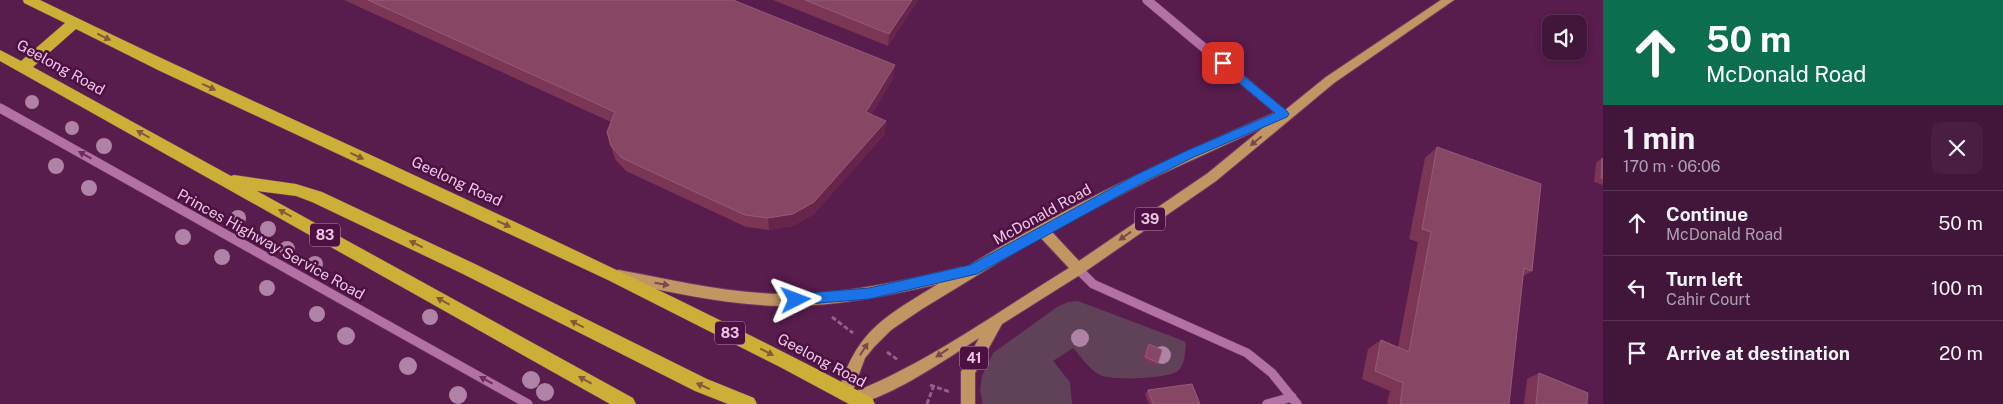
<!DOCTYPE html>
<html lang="en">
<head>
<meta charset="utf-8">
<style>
  :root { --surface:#42153a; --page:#491e42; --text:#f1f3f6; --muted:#ae9faf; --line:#5a3454 }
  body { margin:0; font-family:"Public Sans",sans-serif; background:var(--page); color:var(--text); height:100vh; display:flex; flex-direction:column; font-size:19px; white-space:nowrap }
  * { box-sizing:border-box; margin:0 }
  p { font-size:16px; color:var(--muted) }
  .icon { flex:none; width:28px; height:28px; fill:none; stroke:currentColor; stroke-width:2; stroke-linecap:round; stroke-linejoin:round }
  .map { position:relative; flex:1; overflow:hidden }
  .details { display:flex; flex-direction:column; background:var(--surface); width:400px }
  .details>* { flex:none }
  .guide { background:#0b6e4f; color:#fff; overflow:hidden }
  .controls { position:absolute; left:1542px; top:15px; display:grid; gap:10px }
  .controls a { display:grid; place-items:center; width:45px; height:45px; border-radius:10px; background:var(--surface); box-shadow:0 2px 8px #0003,0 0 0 1px var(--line); font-size:25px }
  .pin { position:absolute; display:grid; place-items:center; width:42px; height:42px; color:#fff; margin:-21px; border-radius:10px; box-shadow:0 2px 8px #0006 }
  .me { position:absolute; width:55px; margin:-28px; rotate:87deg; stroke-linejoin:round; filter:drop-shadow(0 0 4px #0008) }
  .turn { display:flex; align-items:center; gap:18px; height:105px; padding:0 20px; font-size:22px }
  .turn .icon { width:65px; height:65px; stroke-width:2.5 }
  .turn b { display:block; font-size:35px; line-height:42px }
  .round { display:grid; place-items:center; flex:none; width:52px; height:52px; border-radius:10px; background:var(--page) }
  .head { display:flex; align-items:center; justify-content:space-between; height:85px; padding:0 20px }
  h1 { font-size:30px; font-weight:700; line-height:38px }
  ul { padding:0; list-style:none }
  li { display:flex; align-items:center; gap:15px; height:65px; padding:0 20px; border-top:1px solid var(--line) }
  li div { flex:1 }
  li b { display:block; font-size:19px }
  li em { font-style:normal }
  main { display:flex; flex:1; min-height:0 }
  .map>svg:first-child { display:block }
  .green { fill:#5f4158 }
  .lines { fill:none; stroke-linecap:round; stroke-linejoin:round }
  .minor-casing { stroke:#703c67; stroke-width:10 }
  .major-casing { stroke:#703c67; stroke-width:2 }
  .highway-casing { stroke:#703c67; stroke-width:1 }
  .path { stroke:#936089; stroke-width:3; stroke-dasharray:5 2.5; stroke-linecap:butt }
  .minor { stroke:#b471a4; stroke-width:9 }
  .major { fill:#c29662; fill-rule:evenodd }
  .highway { fill:#cbaf36; fill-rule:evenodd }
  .tree { fill:#af83a6 }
  .wall { fill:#7b3656 }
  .shaded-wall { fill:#68254c }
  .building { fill:#884665; stroke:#975a79 }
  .oneway { fill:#85583d }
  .oneway2 { fill:#7b464f }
  .oneway3 { fill:#6b2d5f }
  .route { fill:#1a73e8; stroke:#114b97 }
  .labels { text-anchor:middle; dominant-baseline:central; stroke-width:5; stroke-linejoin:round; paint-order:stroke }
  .shield { fill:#4c1042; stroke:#bc91b3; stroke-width:1 }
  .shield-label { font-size:14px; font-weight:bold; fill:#ecc8e3 }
  .street-label { font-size:15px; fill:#ecc8e3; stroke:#4c1042 }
</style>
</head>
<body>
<main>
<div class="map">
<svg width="1603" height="404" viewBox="0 0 1603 404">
  <rect width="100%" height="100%" fill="#581c4d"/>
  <path class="green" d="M1078,301L1184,341L1186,344C1185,352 1185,364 1179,370C1171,379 1111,381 1100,375C1089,370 1081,356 1073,348L1053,361L1070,382L1072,404H983L980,390L982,376L993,353L1057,307L1068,302Z"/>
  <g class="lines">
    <g class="minor-casing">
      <path id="minor" d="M1147,0L1283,114
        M0,108L528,404
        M1078,269L1093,284L1247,353L1272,373L1297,404
        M1267,404L1292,397"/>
    </g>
    <g class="major-casing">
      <path id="major" d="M1441,0H1454L1334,83L1216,181L1083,273L1002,324L975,373V404H961V372L979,338C951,356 882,404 850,404L848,400L845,401L840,399L838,394C856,330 885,317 938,284C887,296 834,307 781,306C726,305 672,292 619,282L614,280L612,276L614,272L619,270C673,280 726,293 781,294C842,295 903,281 962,267L965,268C1064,207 1169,158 1276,112L1284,111L1326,77ZM1264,127L1208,173L1079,261L1051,231L1157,176ZM1040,237L1069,268C999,311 928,363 852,393L865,358L874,347L891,330L922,309Z"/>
    </g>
    <g class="highway-casing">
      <path id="highway" d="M23,0H40C317,135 601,254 872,398L875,404H849L780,367L608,280L160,71L76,29L33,67L231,176L234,175L296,184L322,192L475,264L707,379L754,398L757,404H728L695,391L463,274L312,202L296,196L257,191L633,398L636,404H610L0,61V50L21,61L65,23L24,3Z"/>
    </g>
    <path class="path" d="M832,317L853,333
      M887,352L898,360
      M930,385L950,392
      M927,404L934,385"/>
    <use href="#minor" class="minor"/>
    <use href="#major" class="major"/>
    <use href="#highway" class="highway"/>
  </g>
  <g class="tree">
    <circle cx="32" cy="102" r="7"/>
    <circle cx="72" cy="128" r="7"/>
    <circle cx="104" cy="146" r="8"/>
    <circle cx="56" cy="166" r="8"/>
    <circle cx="89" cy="188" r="8"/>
    <circle cx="238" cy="218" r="8"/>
    <circle cx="268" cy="229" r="8"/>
    <circle cx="183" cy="237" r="8"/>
    <circle cx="287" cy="249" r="8"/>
    <circle cx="222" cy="257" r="8"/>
    <circle cx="315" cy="264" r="8"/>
    <circle cx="267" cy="288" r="8"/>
    <circle cx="317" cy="314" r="8"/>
    <circle cx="430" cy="317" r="8"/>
    <circle cx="346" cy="336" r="9"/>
    <circle cx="1080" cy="338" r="9"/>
    <circle cx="1162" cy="355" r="9"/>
    <circle cx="408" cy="366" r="9"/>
    <circle cx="531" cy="380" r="9"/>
    <circle cx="545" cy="392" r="9"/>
    <circle cx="458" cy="395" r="9"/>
  </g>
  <path class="wall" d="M344,0H733L893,79L871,115L886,121L884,135L814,214L793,226L769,230L746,227L626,171L615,159L611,146V122Z
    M773,0H918L888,46Z
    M1437,147L1532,271L1523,276L1509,404H1387L1390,391L1362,379L1368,349L1381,340L1398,347L1418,242L1409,239L1425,158Z
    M1602,158L1603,159V185L1594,182L1596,163Z
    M1149,344L1158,363L1155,366L1142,360L1146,347Z
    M1539,373L1587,404H1524L1527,379Z
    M1148,390L1200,404H1149L1145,394Z"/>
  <path class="shaded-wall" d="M912,0H918L888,46L889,34Z
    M895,65L893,79L864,126L866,112Z
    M886,121L884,135L814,214L793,226L769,230L768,218Z"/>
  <path class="building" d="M368,0H733L895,65L866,112L886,121L814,202L793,214L768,218L745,215L622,158L611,146L607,132L615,112Z
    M805,0H912L889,34Z
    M1437,147L1541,184L1532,271L1524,268L1509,404H1400L1403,383L1375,371L1381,340L1409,352L1431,232L1422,229Z
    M1602,158L1603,159V179L1601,178Z
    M1149,344L1162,350L1158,363L1145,357Z
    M1539,373L1588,393L1587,404H1536Z
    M1192,384L1200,404H1153L1148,390Z"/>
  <defs><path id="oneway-solid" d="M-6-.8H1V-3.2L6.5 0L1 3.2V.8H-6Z" transform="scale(1.25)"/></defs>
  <g class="oneway">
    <use href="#oneway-solid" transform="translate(104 37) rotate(26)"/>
    <use href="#oneway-solid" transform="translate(209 87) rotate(25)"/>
    <use href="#oneway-solid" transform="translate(143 134) rotate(-151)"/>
    <use href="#oneway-solid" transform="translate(357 156) rotate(25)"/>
    <use href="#oneway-solid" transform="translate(285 213) rotate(-151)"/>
    <use href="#oneway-solid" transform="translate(504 224) rotate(25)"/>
    <use href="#oneway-solid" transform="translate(416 244) rotate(-154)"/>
    <use href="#oneway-solid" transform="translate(443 301) rotate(-151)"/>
    <use href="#oneway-solid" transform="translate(577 324) rotate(-153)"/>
    <use href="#oneway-solid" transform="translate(767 352) rotate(27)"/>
    <use href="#oneway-solid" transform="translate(585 380) rotate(-151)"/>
    <use href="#oneway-solid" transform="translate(703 386) rotate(-156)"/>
  </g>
  <g class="oneway2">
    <use href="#oneway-solid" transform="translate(1256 141) rotate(140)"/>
    <use href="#oneway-solid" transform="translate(1125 236) rotate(144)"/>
    <use href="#oneway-solid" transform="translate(662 284) rotate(10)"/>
    <use href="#oneway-solid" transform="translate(864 349) rotate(-57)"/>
    <use href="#oneway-solid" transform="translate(942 353) rotate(147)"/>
  </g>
  <g class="oneway3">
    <use href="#oneway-solid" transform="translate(85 155) rotate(-151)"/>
    <use href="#oneway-solid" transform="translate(486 380) rotate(-151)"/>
  </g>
  <path class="route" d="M1223,59L1287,111L1289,114L1287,117L1194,157L1144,182L977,274L869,299L796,305L792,304L790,300L792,296L796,294L869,288L970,265L1136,175L1186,151L1275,113L1219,66L1218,63L1219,60Z"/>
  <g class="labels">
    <g class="shield">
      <rect x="1135" y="207.5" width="30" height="23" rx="4"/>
      <rect x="310" y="223.5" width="30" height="23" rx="4"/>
      <rect x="715" y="321.5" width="30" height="23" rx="4"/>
      <rect x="960" y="346.5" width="28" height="23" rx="4"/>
    </g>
    <g class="shield-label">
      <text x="1150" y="219">39</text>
      <text x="325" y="235">83</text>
      <text x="730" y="333">83</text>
      <text x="974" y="358">41</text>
    </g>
    <g class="street-label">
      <text transform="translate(61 67) rotate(29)">Geelong Road</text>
      <text transform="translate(457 181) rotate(25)">Geelong Road</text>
      <text transform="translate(1042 214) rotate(-29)">McDonald Road</text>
      <text transform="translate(271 244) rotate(29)">Princes Highway Service Road</text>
      <text transform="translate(822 360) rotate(28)">Geelong Road</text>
    </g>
  </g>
</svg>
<div class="controls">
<a><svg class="icon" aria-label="sound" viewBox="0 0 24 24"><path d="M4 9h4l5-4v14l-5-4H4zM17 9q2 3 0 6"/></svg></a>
</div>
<div class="pin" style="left:1223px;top:63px;background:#d93025"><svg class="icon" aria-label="arrive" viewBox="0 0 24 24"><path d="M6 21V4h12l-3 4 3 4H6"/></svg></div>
<svg class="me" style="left:796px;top:300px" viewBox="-20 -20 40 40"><path d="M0-17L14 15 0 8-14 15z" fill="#1a73e8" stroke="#fff" stroke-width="4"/></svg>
</div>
<section class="details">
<div class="guide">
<div class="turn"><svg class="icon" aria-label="ahead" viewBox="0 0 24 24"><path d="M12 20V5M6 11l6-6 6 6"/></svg><div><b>50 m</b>McDonald Road</div></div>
</div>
<div class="head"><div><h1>1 min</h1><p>170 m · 06:06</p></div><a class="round"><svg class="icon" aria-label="close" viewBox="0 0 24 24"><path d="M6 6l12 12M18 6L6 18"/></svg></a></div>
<ul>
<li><svg class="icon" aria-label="ahead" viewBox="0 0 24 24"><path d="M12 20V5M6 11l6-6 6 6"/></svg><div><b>Continue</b><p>McDonald Road</p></div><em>50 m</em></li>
<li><svg class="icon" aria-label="left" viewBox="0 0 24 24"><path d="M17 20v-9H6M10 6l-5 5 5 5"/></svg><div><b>Turn left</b><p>Cahir Court</p></div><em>100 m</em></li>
<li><svg class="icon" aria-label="arrive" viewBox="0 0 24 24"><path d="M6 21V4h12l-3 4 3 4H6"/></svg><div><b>Arrive at destination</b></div><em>20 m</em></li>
</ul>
</section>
</main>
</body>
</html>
